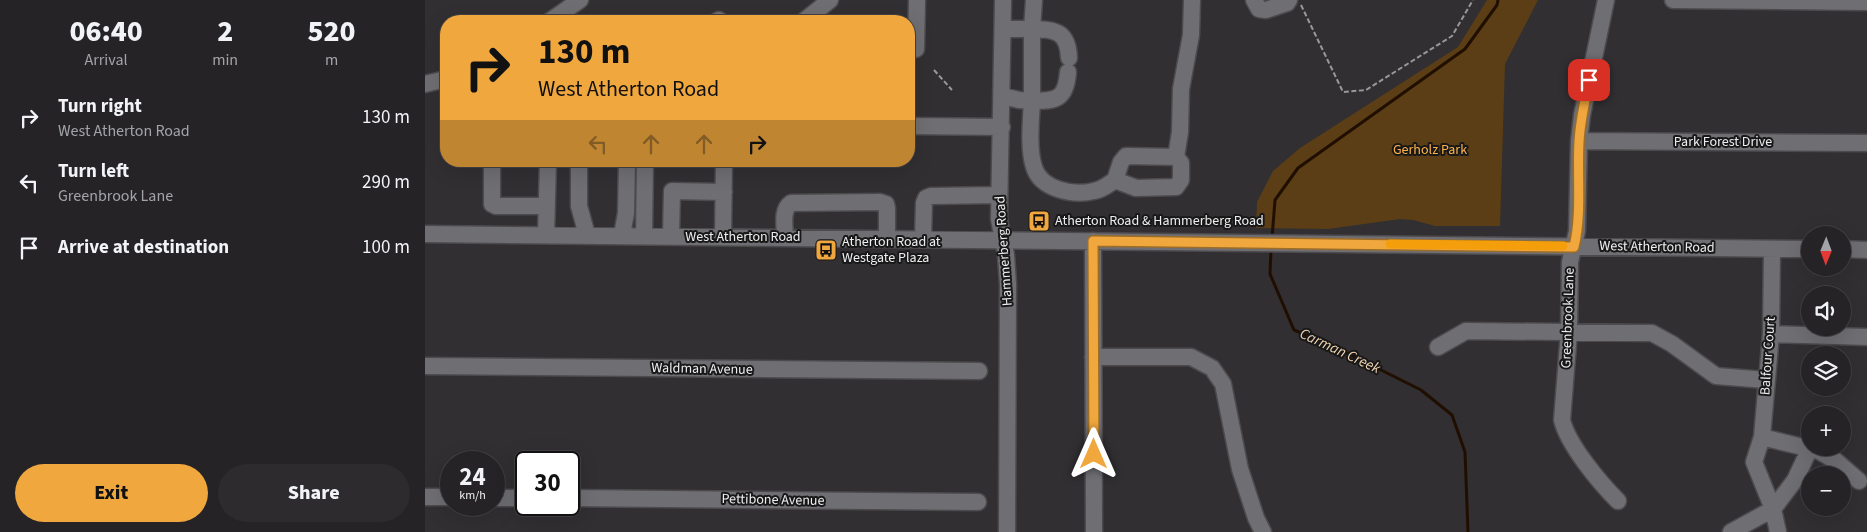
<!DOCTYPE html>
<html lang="en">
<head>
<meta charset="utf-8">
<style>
  :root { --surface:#252326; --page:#2d2b2e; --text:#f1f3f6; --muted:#a3a4a7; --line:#424043; --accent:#f0a73e }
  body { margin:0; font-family:"Source Sans 3",sans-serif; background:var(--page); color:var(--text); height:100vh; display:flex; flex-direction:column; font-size:19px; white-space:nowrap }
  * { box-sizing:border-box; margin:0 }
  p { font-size:16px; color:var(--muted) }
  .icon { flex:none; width:28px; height:28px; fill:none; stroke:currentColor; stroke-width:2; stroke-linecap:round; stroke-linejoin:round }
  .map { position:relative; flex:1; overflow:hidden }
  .side { display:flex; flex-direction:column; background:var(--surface); width:425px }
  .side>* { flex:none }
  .guide { position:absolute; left:15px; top:15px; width:475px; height:152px; border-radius:20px; box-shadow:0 5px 20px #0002,0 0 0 1px var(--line); background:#f0a73e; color:#111; overflow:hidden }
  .needle { width:32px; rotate:181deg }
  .buttons { position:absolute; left:1376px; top:226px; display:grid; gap:10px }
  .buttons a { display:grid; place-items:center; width:50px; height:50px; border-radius:50%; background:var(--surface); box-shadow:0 5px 20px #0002,0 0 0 1px var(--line); font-size:25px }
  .speed { position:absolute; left:15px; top:451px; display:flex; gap:10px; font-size:25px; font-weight:700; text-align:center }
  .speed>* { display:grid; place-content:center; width:65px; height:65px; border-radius:50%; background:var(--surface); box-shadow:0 5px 20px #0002,0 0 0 1px var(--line); line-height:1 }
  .speed small { font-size:12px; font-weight:400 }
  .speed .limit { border:2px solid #111; border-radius:8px; background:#fff; color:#111 }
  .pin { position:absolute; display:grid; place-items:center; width:42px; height:42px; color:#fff; margin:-21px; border-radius:10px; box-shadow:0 2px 8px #0006 }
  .me { position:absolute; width:55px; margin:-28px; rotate:0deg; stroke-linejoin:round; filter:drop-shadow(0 0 4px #0008) }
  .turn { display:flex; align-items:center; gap:18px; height:105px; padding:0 15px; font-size:22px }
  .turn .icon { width:65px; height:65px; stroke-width:2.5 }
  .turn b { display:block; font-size:35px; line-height:42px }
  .lanes { display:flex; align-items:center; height:48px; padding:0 15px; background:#0003; justify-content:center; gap:25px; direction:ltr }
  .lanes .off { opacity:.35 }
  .eta { display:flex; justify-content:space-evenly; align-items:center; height:85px; text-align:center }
  .eta b { font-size:30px; font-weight:800; line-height:35px }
  .button { display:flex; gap:10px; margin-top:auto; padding:10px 15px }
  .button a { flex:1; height:58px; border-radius:30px; background:var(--accent); color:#111; font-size:20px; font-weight:800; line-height:58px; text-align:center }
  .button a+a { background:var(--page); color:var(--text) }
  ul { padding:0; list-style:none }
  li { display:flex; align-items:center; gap:15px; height:65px; padding:0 15px }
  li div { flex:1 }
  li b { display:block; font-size:19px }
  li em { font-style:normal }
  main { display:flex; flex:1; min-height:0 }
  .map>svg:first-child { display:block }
  .green { fill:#5b3e15 }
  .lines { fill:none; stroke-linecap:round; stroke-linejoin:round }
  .stream { stroke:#200f00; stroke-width:3 }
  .minor-casing { stroke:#4c4a4d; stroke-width:19 }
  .path { stroke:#99979a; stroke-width:2; stroke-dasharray:5 2.5; stroke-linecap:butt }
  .minor { stroke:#6f6e72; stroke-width:16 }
  .route-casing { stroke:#9c6d28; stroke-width:12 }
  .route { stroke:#f0a73e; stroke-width:9 }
  .slow { stroke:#f59e0b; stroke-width:9 }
  .labels { text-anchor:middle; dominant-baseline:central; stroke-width:4; stroke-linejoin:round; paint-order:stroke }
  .street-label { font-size:14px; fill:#eeedef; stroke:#181819 }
  .park-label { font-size:14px; fill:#feb349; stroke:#181819 }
  .poi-label { font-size:14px; fill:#eeedef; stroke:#181819; text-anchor:start }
  .water-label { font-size:15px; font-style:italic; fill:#f3d5b1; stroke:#181819 }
</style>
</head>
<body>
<main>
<section class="side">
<div class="eta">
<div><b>06:40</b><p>Arrival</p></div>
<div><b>2</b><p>min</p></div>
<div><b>520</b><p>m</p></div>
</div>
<ul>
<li><svg class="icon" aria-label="right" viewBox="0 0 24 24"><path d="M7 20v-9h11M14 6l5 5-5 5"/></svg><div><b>Turn right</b><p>West Atherton Road</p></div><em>130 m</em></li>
<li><svg class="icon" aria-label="left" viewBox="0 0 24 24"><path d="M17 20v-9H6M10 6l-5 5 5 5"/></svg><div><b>Turn left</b><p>Greenbrook Lane</p></div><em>290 m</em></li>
<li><svg class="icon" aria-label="arrive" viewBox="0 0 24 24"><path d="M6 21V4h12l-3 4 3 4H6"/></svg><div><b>Arrive at destination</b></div><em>100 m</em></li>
</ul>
<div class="button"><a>Exit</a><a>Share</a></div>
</section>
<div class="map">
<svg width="1442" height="532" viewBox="0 0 1442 532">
  <rect width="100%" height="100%" fill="#312f32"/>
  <path class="green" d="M1062,0H1113L1080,64L1075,226H1010L988,220L975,219L903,229L831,228L832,202L848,171L875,148L1033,47Z"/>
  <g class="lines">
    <path class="stream" d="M847,238L850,200L873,168L1040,49L1072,5L1073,0
      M846,249L845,274L869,330L912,348L996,390L1027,415L1040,452L1043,532"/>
    <g class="minor-casing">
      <path id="minor" d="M578,0L574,219L581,255L583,284L582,532
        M609,0L607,29C631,29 643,32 644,58
        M829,0L834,9L841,10L862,3L864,0
        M1181,0L1157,115L1154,141L1152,231L1145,262L1144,332L1137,420C1143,445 1175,483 1193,501
        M1248,0L1442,2
        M125,21L155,0
        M292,21L294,20V21
        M379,21L405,0
        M578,29H607V101C632,101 641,99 643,72
        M484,49H491L492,0
        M0,84L21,79
        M578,96L594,100L607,101C606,120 603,149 609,167C616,190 649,196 669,191C677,190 684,184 690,180L696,162L701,156L751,157L756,163V180L751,187L711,188L690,180
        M484,126L577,127
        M1154,141L1442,143
        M751,157L755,132L756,89L766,35L767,0
        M67,161V204L71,206H122
        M154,161V206L162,235
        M0,234L1385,249
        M121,235L123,161
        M197,235L201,213L202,161
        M219,236L220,161
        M246,236L247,191L299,192
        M298,237L299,161
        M360,237C360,226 356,210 366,203L455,202L461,204L462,208V238
        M498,238L499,203L501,198L506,196L574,195
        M668,241L669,532
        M1347,249L1346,334L1337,437L1329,462L1348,509L1353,532
        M1418,249L1442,250
        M1346,334L1442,337
        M1013,347L1041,331L1227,333L1247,344L1291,376L1341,380
        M668,357H766L787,368L798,384L815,469L831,518L838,532
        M0,366L554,371
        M1337,437L1394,451L1411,461L1434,481
        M0,497H26
        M69,498H101
        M144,498L553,502
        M1306,532L1348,509L1370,480L1385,448"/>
    </g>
    <path class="path" d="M876,5L918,92L941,90L1027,36L1048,0
      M509,70L527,90"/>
    <use href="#minor" class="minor"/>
  </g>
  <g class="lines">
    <g class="route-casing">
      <path id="route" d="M669,454L668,241L1149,247C1157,213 1152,177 1154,142C1155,121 1160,101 1164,80"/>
    </g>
    <use href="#route" class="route"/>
    <path class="slow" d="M965,244L1138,246"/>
  </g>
  <defs>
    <g id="bus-square" transform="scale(1.125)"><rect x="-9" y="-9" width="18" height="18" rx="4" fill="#f0a73e" stroke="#181819"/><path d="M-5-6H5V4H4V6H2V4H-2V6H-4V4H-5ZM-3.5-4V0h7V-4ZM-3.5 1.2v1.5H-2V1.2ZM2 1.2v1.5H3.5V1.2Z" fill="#111"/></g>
  </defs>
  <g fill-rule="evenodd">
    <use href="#bus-square" x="614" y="221"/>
    <use href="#bus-square" x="401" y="250"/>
  </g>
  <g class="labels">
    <g class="street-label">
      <text x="1298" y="142">Park Forest Drive</text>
      <text x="318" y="237">West Atherton Road</text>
      <text transform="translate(1232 247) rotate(1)">West Atherton Road</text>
      <text transform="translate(579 251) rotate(-94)">Hammerberg Road</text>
      <text transform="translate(1143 318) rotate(-88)">Greenbrook Lane</text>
      <text transform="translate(1343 356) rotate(-86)">Balfour Court</text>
      <text transform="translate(277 369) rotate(1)">Waldman Avenue</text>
      <text transform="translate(348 500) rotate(1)">Pettibone Avenue</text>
    </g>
    <g class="park-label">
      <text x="1005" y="150">Gerholz Park</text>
    </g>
    <g class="poi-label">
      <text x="630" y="221">Atherton Road &amp; Hammerberg Road</text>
      <text x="417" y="242">Atherton Road at<tspan x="417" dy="16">Westgate Plaza</tspan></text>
    </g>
    <g class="water-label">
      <text transform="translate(915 351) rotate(25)">Carman Creek</text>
    </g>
  </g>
</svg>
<div class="buttons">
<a><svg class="needle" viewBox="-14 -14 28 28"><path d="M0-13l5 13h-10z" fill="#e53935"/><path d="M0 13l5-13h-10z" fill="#a3a4a7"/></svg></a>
<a><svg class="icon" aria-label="sound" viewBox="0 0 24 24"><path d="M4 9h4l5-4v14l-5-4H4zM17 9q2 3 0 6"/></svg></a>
<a><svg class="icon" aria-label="layers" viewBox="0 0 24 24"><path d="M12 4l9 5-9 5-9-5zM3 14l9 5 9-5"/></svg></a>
<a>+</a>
<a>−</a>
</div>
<div class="speed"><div>24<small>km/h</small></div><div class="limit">30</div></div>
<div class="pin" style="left:1164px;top:80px;background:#d93025"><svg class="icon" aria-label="arrive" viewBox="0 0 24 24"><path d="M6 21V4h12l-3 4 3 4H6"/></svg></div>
<svg class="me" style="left:669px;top:454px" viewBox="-20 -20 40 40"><path d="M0-17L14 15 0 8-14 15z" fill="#f0a73e" stroke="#fff" stroke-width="4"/></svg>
<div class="guide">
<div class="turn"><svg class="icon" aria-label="right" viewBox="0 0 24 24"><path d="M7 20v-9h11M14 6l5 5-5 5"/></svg><div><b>130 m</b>West Atherton Road</div></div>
<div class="lanes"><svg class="icon off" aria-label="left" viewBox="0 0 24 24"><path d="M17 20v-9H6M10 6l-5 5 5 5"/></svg><svg class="icon off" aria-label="ahead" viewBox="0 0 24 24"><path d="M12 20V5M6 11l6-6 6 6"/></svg><svg class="icon off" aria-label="ahead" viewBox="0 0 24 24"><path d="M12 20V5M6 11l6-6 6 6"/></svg><svg class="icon" aria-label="right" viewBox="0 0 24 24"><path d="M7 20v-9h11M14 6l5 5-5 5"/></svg></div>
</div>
</div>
</main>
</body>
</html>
